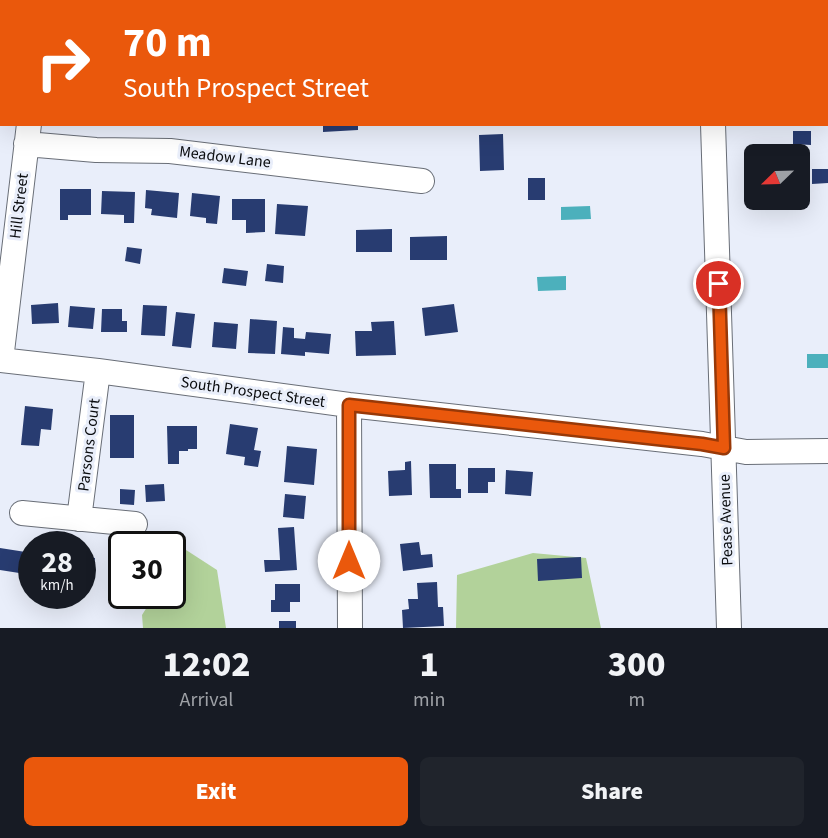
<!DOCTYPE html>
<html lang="en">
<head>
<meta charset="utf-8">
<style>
  :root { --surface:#171b24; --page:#20242c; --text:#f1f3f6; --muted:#9ea1a6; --accent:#ea580c }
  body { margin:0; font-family:"Source Sans 3",sans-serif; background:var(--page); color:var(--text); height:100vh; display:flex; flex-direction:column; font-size:22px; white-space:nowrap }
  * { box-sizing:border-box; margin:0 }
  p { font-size:20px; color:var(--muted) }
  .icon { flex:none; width:33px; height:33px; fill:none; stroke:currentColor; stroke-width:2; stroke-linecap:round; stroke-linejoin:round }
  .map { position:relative; height:628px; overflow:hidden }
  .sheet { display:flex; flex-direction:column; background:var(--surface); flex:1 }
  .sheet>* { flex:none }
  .top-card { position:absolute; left:0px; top:0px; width:828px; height:126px; box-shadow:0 6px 24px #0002; background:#ea580c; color:#fff; overflow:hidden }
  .needle { width:39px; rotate:247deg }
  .controls { position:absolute; left:744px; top:144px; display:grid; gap:12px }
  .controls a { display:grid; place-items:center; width:66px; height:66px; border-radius:9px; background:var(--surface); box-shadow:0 6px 24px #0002; font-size:30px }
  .speed { position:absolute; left:18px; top:531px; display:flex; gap:12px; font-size:30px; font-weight:700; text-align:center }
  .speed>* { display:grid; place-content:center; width:78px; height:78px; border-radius:50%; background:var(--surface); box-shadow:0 6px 24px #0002; line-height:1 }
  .speed small { font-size:15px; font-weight:400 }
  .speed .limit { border:3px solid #111; border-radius:9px; background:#fff; color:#111 }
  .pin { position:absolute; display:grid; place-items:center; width:51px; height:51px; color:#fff; margin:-26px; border:3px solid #fff; border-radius:50%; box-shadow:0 2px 6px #0007 }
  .me { position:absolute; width:66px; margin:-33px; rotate:0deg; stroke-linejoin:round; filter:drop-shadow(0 0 4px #0008) }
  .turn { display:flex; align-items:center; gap:21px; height:126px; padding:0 24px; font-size:27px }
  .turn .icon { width:78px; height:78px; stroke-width:2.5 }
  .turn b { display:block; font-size:42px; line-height:51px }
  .eta { display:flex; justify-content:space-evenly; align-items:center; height:102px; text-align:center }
  .eta b { font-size:36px; font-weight:800; line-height:42px }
  .button { display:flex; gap:12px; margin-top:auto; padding:12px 24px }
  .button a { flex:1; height:69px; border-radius:9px; background:var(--accent); color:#fff; font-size:24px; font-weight:800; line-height:69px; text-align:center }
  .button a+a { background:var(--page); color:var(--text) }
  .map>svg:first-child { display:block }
  .green { fill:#b2d29a }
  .water { fill:#4cb0bc }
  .building { fill:#283c71 }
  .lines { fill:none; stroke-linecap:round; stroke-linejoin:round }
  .minor-casing { stroke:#696e77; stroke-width:26 }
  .minor { stroke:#fff; stroke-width:24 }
  .route-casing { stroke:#983908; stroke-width:15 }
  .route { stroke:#ea580c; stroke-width:10 }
  .labels { text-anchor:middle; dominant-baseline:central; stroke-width:6; stroke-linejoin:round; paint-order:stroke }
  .street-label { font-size:16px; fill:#0a0c0f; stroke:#e9eefa }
</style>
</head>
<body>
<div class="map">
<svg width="828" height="628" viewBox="0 0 828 628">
  <rect width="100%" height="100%" fill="#e9eefa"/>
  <path class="green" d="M183,548L217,570L226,628H143L142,615L154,596H172L173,565Z
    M533,553L586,558L601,628H456L457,575Z"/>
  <path class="water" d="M590,206L591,219L561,220V207Z
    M566,276V290L538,291L537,277Z
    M807,354H828V368H807Z"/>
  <path class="building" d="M323,124H358V130L323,132Z
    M793,131H811V145L793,144Z
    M503,134L504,170L480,171L479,135Z
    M812,169H828V183L812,184Z
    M528,178H545V200H528Z
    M60,189H91V215H68V220H60Z
    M146,190L179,193L177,218L151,215L152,209L145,208Z
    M102,191L135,192L134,223H124V215L101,214Z
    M192,193L220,196L217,224L206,223V218L190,216Z
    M232,199H265V232L246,233V220H232Z
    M277,204L308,206L305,236L275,234Z
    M392,229V252H356V230Z
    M447,236V260H410V237Z
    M127,247L142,249L140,264L125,261Z
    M267,264L284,266L283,283L265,281Z
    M224,268L248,271L246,286L222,283Z
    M58,303L59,323L32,324L31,305Z
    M454,304L458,332L425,336L422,308Z
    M143,305L167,306L165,336L141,335Z
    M70,306L95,308L93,329L68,327Z
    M102,309H122V321H127V332H101Z
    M176,312L195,314L191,348L172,346Z
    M250,319L277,321L275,354L248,353Z
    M394,321L396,355L356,356L355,331H372L371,322Z
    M214,322L238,324L236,349L212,347Z
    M283,327L294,328V338L305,339L306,332L331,334L329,354L305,352V356L281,354Z
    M25,406L53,409L51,430L41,429L39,446L21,445Z
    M110,415H134V458H110Z
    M230,424L258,428L254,450L261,451L258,467L244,465L245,457L226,454Z
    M167,426H197V449H188V451H179V464H168Z
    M287,446L317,449L314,485L284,482Z
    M411,461L412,495L389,496L388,471L405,470V462Z
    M429,464H456V489H461V498H430Z
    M468,468H495V482H488V493H468Z
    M506,470L533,472L531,496L505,494Z
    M164,484L165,501L146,502L145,485Z
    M120,489L135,490L134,505L120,504Z
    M285,494L306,496L304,519L283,517Z
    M294,527L297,570L265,572L264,560H280L278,528Z
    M419,542L421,555L432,554L433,567L403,571L400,544Z
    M0,548L32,553V575L0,570Z
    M82,556L95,558L91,585L82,584Z
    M581,557L582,578L538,581L537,559Z
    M112,568H122V595H111Z
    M437,582L438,607H443L444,626L403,628L402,610L409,609L408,599H418L417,583Z
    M275,584H300V602H290V612H271V600H275Z
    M279,621H296V628H279Z"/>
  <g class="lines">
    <g class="minor-casing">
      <path id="minor" d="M43,2V0
        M723,2V0
        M826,69L828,68
        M713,124L729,628
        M26,144L96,150L170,151L422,181
        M0,360L98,371L349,405L702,444L746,452L828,451
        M1,360L29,124
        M349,405L350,628
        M22,513L135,524
        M79,519L98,371"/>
    </g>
    <use href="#minor" class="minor"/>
  </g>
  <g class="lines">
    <g class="route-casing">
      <path id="route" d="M349,561V405L702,444L724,448L719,284"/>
    </g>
    <use href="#route" class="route"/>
  </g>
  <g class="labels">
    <g class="street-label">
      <text transform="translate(225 157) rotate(7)">Meadow Lane</text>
      <text transform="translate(19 206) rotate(-83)">Hill Street</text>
      <text transform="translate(253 392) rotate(8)">South Prospect Street</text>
      <text transform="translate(89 445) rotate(-83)">Parsons Court</text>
      <text transform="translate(726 520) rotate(-92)">Pease Avenue</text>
    </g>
  </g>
</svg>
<div class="controls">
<a><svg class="needle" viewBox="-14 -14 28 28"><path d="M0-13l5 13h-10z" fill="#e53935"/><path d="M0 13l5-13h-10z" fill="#9ea1a6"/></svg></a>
</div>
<div class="speed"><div>28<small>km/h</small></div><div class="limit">30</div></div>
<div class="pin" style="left:719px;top:284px;background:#d93025"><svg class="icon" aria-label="arrive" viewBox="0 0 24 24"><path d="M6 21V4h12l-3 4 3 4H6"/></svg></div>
<svg class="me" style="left:349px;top:561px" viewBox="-20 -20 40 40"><circle r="19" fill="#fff"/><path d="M0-13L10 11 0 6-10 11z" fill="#ea580c"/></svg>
<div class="top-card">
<div class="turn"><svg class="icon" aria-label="right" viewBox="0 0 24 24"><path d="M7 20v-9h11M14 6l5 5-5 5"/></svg><div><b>70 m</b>South Prospect Street</div></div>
</div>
</div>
<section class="sheet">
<div class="eta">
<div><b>12:02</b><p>Arrival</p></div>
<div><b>1</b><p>min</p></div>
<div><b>300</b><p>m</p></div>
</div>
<div class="button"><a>Exit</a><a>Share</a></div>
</section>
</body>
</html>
